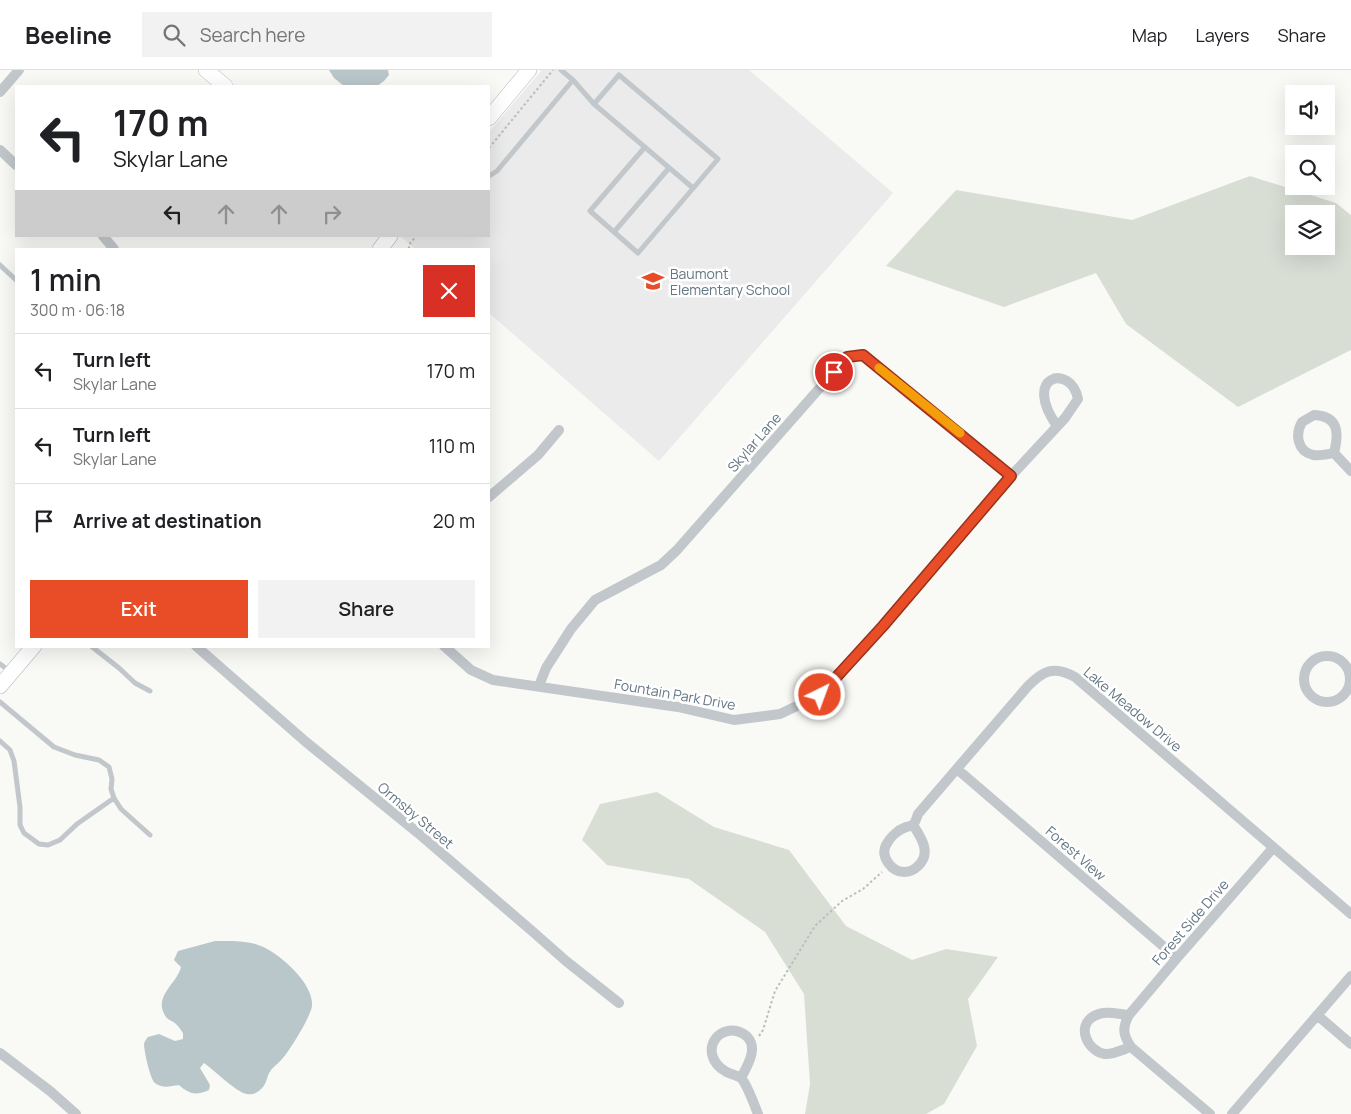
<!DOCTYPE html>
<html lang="en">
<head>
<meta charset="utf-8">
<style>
  :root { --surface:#fff; --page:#f2f2f2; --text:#202124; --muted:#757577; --line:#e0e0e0; --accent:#e84d28 }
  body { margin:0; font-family:Manrope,sans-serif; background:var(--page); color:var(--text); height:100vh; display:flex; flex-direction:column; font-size:19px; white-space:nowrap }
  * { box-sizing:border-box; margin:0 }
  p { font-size:16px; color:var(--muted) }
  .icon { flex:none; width:28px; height:28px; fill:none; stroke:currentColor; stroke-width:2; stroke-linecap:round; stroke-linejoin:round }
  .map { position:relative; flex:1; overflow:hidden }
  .side { position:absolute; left:15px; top:178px; width:475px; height:400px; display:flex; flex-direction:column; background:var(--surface); border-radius:0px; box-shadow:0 5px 20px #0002 }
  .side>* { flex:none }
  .guide { position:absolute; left:15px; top:15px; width:475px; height:152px; border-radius:0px; box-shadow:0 5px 20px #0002; background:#fff; color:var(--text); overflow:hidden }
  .tools { position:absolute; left:1285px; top:15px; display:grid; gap:10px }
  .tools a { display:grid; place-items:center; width:50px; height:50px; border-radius:0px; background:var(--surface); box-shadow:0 5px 20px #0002; font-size:25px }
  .pin { position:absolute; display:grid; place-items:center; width:42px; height:42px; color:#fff; margin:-21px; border:2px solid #fff; border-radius:50%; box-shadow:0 1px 5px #0007 }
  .me { position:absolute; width:55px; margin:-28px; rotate:42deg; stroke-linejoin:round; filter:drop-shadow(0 0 4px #0008) }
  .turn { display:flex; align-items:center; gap:18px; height:105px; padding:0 15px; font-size:22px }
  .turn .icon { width:65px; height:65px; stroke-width:2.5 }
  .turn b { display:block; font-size:35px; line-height:42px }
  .lanes { display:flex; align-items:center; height:48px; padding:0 15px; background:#0003; justify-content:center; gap:25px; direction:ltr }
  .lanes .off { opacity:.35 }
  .round { display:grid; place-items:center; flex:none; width:52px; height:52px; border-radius:0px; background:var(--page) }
  .summary { display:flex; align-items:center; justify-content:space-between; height:85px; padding:0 15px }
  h1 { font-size:30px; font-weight:600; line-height:38px }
  .primary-button { display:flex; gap:10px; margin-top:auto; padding:10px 15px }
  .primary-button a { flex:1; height:58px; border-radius:0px; background:var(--accent); color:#fff; font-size:20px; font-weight:600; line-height:58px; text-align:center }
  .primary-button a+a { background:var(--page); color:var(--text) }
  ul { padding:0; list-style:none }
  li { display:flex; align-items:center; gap:15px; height:75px; padding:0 15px; border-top:1px solid var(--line) }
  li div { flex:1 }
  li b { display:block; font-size:19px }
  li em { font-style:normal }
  header { display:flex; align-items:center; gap:30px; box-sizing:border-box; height:70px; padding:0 25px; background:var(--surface); border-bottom:1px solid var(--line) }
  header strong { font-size:24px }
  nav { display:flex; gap:28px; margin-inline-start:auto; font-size:18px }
  .search { width:350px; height:45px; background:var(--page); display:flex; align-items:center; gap:12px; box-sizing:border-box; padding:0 18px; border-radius:0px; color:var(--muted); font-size:19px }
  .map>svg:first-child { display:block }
  .built { fill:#eaebea }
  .green { fill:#d9ded5; fill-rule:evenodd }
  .water { fill:#b9c6ca }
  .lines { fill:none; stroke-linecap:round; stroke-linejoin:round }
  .secondary-casing { stroke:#b4bbbf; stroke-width:16 }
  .path { stroke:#babec1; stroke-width:2; stroke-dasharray:2.5 2.5; stroke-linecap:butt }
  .lane { stroke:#c2c7cb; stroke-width:5 }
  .street { stroke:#c2c7cb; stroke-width:10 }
  .secondary { stroke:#fff; stroke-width:15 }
  .route-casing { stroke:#97321a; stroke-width:12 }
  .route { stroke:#e84d28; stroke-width:9 }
  .slow { stroke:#f59e0b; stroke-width:9 }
  .labels { text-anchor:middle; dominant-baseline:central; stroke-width:5; stroke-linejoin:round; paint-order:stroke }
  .poi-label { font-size:14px; fill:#637682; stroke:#fff; text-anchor:start }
  .street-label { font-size:14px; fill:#637682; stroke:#fff }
</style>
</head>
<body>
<header>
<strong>Beeline</strong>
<div class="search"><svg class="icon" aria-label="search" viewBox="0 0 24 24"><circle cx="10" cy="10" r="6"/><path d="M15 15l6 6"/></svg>Search here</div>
<nav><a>Map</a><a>Layers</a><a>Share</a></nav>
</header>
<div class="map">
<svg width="1351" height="1044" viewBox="0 0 1351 1044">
  <rect width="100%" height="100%" fill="#f9f9f6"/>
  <path class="built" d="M542,0H749L893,123L659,391L489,243V179H415L400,166H489V62Z"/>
  <path class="green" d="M1250,106L1336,133L1351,145V280L1238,337L1126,254L1096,203L1004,237L886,196L956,120L1132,150ZM1294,144H1326V176H1294Z
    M657,722L714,757L789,780L846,856L912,890L946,879L998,887L968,929L977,976L944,1034L926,1044H805L810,1014L804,924L765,862L689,809L607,795L582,770L600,734Z"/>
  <path class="water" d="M329,0H388L389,5L384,11L377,16H344L334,8Z
    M215,871C231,871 252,870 267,879C284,888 314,915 312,936C311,946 289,982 282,989C279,993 274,996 271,1000C267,1005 267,1012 263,1017C259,1022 253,1025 247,1024C237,1023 214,1000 204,993L200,998L210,1015L209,1020C196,1026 189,1024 179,1015C170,1016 163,1019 155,1013C150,1009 144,980 144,974C145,970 146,970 148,967L159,964L175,971L183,969V963C181,960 179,957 176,954C173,951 168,950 166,947C152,927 177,914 181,897L174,890L178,881Z"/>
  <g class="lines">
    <g class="secondary-casing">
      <path id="secondary" d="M206,0L225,16
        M489,48L529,0
        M380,179L390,166
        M0,616L34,576"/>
    </g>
    <path class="path" d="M489,78L553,0
      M409,179V175L416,166
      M759,966L763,960L775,921L815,856L842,831L863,819L882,802"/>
    <path class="lane" d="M573,10L594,34L693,118
      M594,34L619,5L718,89L638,183L590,141L645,77
      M489,106L497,101L573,10L561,0
      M614,162L669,98
      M0,195L16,210
      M91,576L119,598L135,613L150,621
      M0,594L11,602
      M0,632L54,677L75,685L99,690L109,697L112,709L111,719L114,728L121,739L150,765
      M0,671L10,680L14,691L20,737V755L24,763L39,774L48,775L60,770L77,754L114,728"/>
    <path class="street" d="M0,22L19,0
      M0,80L16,95
      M103,166L114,179
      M1314,345C1339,346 1339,363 1334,383C1328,384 1320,386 1313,385C1297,381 1295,364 1302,352Z
      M1334,383L1351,401
      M489,427L538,385L559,360
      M196,576L306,672L418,763L532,861L566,891L619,933
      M444,576L471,600L493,610L678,637L734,650L780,644L820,625L883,556L1011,406L1065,348L1078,329C1071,293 1021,305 1057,356
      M1304 609a23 23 0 1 1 46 0a23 23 0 1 1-46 0Z
      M539,616L546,598L571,559L595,530L661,495L677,480L847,287L863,285L1011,406
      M957,699L1177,888
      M913,755C921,767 932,783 918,796C915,799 910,802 904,802C892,802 880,787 886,775C890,767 898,760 906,757C907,757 913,755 913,755C915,753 917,747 918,744L1028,616C1043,601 1054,595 1075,607L1351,844
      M1129,945C1117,944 1105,940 1094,946C1076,956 1087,981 1105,984C1112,985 1124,979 1131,977
      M1317,945L1351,974
      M0,983L50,1021L76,1044
      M741,1008C745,1000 752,989 752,980C753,961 727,954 716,968C707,980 713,994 725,1001C729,1004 738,1005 742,1009C748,1017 754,1034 758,1044
      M1210,1044L1131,977C1123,965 1122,958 1129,945L1177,888L1273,778
      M1232,1044L1351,906"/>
    <use href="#secondary" class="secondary"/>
  </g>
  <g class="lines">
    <g class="route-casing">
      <path id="route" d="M820,625L883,556L1011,406L863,285L847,287L834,302"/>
    </g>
    <use href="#route" class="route"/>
    <path class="slow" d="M879,298L960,363"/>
  </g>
  <defs>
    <g id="school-bare" transform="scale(1.725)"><path d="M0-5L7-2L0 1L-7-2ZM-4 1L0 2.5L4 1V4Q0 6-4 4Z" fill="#e84d28" stroke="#fff" stroke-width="2.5" paint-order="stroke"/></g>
  </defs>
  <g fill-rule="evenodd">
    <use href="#school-bare" x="653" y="211"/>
  </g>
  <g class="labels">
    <g class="poi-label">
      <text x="670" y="203">Baumont<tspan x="670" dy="16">Elementary School</tspan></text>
    </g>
    <g class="street-label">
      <text transform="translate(754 372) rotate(-49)">Skylar Lane</text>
      <text transform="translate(675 624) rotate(10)">Fountain Park Drive</text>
      <text transform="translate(1133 639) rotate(40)">Lake Meadow Drive</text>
      <text transform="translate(416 745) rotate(40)">Ormsby Street</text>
      <text transform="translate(1076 783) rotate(41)">Forest View</text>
      <text transform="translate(1190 852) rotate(-49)">Forest Side Drive</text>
    </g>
  </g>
</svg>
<div class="tools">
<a><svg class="icon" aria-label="sound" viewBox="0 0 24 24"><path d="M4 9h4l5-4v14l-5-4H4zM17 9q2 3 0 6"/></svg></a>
<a><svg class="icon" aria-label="search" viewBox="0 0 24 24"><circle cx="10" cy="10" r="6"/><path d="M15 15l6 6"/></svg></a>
<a><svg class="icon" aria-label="layers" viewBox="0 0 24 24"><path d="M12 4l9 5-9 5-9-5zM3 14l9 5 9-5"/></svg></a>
</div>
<div class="pin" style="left:834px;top:302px;background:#d93025"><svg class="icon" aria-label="arrive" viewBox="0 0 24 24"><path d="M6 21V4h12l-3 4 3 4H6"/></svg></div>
<svg class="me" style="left:820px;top:625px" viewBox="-20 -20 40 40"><circle r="17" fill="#e84d28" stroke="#fff" stroke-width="3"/><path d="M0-11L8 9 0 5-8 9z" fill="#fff"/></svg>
<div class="guide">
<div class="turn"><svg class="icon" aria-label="left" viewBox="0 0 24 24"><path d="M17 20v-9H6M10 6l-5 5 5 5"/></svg><div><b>170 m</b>Skylar Lane</div></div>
<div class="lanes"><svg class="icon" aria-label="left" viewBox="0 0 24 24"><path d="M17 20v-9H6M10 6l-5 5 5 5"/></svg><svg class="icon off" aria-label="ahead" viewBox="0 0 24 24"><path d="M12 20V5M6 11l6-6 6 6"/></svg><svg class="icon off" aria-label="ahead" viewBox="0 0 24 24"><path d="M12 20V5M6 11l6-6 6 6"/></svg><svg class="icon off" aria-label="right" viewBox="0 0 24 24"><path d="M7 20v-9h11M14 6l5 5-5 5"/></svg></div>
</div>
<section class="side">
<div class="summary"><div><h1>1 min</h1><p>300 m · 06:18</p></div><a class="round" style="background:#d93025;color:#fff"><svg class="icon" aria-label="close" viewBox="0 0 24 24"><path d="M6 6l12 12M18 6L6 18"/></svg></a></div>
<ul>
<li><svg class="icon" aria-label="left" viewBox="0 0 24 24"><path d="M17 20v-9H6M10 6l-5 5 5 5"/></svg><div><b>Turn left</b><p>Skylar Lane</p></div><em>170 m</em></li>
<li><svg class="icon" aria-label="left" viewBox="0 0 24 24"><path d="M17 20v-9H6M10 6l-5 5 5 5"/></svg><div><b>Turn left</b><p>Skylar Lane</p></div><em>110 m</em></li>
<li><svg class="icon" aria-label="arrive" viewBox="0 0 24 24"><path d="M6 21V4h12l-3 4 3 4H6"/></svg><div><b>Arrive at destination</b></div><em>20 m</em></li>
</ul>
<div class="primary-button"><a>Exit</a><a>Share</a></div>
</section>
</div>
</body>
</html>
